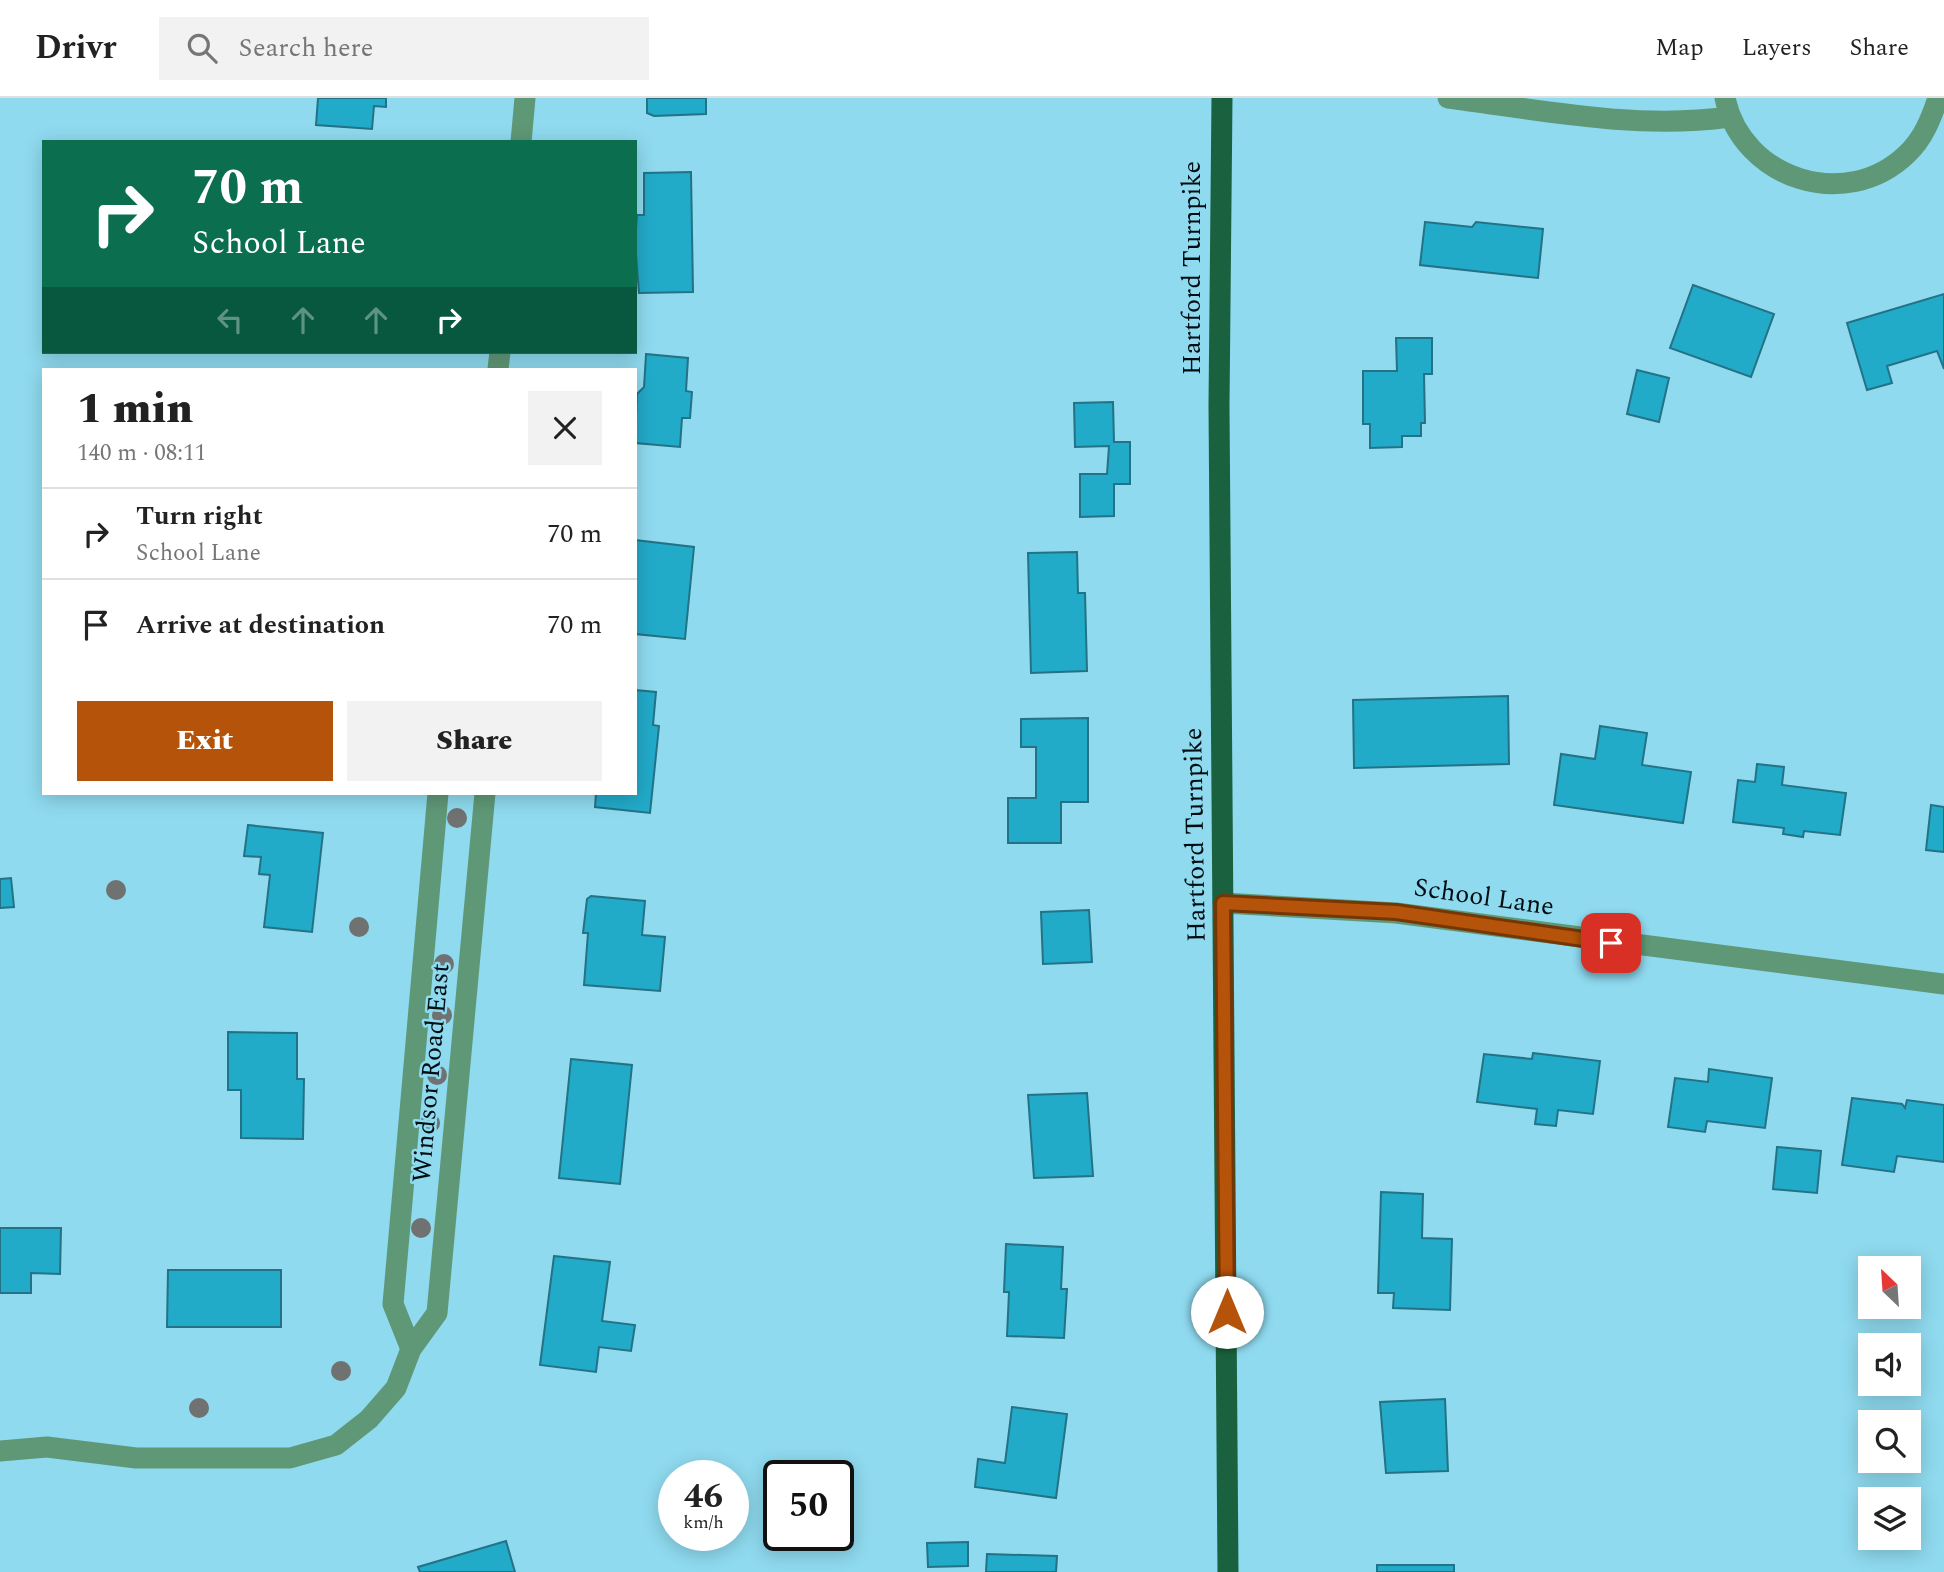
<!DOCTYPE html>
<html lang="en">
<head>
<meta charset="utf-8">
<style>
  :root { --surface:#fff; --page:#f2f2f2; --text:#222; --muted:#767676; --line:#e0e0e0; --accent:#b45309 }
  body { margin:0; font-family:Spectral,serif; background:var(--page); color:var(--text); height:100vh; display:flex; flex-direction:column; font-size:26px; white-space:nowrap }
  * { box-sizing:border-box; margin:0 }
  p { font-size:23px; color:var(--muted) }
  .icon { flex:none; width:38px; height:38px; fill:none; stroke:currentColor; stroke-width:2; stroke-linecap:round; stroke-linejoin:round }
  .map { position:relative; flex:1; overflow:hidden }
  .panel { position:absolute; left:42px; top:270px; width:595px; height:427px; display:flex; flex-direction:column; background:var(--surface); border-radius:0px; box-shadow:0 4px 18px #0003 }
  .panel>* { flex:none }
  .guide { position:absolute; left:42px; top:42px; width:595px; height:214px; border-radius:0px; box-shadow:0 4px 18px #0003; background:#0b6e4f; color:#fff; overflow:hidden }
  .needle { width:46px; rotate:335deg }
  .buttons { position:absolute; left:1858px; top:1158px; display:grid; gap:14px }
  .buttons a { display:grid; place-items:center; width:63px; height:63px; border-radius:0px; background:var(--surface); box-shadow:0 4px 18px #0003; font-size:35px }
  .speed { position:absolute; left:658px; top:1362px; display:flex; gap:14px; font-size:35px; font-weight:700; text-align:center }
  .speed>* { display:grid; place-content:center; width:91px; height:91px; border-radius:50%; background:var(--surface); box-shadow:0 4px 18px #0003; line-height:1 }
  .speed small { font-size:18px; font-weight:400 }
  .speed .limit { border:4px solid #111; border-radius:10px; background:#fff; color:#111 }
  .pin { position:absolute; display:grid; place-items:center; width:60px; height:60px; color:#fff; margin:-30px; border-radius:14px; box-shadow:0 4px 10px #0006 }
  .me { position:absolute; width:77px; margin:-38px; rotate:0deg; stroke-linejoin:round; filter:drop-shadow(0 0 5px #0008) }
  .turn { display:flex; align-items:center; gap:24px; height:147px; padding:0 35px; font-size:32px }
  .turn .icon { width:91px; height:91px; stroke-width:2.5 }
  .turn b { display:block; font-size:49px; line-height:60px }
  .lanes { display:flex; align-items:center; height:66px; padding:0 35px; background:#0003; justify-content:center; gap:35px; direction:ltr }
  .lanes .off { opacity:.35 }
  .round { display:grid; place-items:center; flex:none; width:74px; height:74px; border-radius:0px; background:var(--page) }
  .headline { display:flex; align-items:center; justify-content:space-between; height:119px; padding:0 35px }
  h1 { font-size:42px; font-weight:800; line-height:52px }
  .cta { display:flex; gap:14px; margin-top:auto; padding:14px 35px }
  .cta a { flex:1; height:80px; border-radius:0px; background:var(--accent); color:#fff; font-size:28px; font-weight:800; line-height:80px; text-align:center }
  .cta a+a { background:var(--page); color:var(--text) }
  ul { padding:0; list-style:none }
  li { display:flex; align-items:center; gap:21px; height:91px; padding:0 35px; border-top:2px solid var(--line) }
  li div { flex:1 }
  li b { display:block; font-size:26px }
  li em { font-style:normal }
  header { display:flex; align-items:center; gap:42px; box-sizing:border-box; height:98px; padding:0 35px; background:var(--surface); border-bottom:2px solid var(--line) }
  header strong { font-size:33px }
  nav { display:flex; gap:38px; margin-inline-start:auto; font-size:24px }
  .search { width:490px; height:63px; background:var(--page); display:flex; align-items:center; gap:18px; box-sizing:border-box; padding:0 24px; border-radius:0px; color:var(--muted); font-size:26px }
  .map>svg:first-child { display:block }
  .building { fill:#22aac9; stroke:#237285; stroke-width:2 }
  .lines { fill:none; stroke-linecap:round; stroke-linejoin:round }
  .minor { stroke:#5f9877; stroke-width:21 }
  .major { stroke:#1a613f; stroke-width:21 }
  .tree { fill:#6f7271 }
  .route-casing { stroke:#753606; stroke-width:18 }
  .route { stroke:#b45309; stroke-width:12 }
  .labels { text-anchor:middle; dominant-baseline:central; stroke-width:5; stroke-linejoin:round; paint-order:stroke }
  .street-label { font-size:26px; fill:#000e14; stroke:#8fdaef }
</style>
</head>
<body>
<header>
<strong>Drivr</strong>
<div class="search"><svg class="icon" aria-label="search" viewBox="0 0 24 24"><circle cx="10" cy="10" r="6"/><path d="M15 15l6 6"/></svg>Search here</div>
<nav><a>Map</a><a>Layers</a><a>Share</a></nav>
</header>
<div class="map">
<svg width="1944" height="1474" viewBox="0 0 1944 1474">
  <rect width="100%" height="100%" fill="#8fdaef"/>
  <path class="building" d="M318,0H386V9L374,8L372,31L316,27Z
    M647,0H706V16L654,18L647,15Z
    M691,74L693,194L639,195L635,144L637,117H644V75Z
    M1425,124L1472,129L1476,124L1543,131L1538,180L1420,167Z
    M1693,187L1774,216L1751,279L1670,250Z
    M1944,196V271L1937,253L1887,268L1892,285L1867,292L1847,225Z
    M1396,240H1432V276H1424L1425,325H1421V338H1402V349L1370,350V326H1363V273H1397Z
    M646,256L688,260L686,293L692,294L690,320H682L680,349L635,345L637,296L644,289Z
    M1637,272L1669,280L1659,324L1627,316Z
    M1113,304L1114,344H1130V386H1114V418L1080,419V376H1107L1109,348L1075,349L1074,305Z
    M635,442L694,449L685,541L635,536Z
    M1077,454L1078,495H1085L1087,573L1031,575L1028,455Z
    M635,592L656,594L653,627L659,628L650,715L595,709L596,695H635Z
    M1508,598L1509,666L1354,670L1353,602Z
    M1088,620V704H1061V745H1008V700H1036V649H1021V621Z
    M1600,628L1647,635L1642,667L1691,674L1683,725L1554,707L1561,656L1595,661Z
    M1757,666L1784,669L1782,687L1846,695L1840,737L1804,733L1803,739L1783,736L1784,730L1733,724L1738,682L1755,684Z
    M1931,707L1944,709V754L1926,752Z
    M248,727L323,735L312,834L264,829L270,777L259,776L261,759L244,758Z
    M11,780L14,809L0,810V781Z
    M591,798L645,803L642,837L665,839L660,893L584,887L588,835H583L587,801Z
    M1089,812L1092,864L1043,866L1041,814Z
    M228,934L297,935V981H304L303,1041L241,1040V992H228Z
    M1533,955L1600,963L1593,1016L1558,1012L1556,1028L1535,1026L1537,1011L1477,1004L1484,956L1532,961Z
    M571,961L632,967L620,1086L559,1080Z
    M1709,971L1772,980L1765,1030L1707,1023L1705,1034L1668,1029L1675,980L1708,984Z
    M1087,995L1093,1078L1034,1080L1028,997Z
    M1852,1000L1902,1006L1905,1010L1907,1002L1944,1007V1064L1897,1058L1894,1074L1842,1067Z
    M1777,1049L1821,1053L1817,1095L1773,1091Z
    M1381,1094L1423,1096L1422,1140L1452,1141L1450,1212L1393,1210L1394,1195H1378Z
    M0,1130H61L60,1176L31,1175V1195H0Z
    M1006,1146L1063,1149L1061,1191H1067L1064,1240L1007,1238L1009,1194H1004Z
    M554,1158L610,1164L602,1223L635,1227L631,1253L599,1249L596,1274L540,1267Z
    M168,1172H281V1229H167Z
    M1445,1301L1448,1373L1386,1375L1380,1304Z
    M1012,1309L1067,1316L1056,1400L975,1389L978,1361L1005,1365Z
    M506,1443L515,1474H420L418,1469Z
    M968,1444V1468L928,1469L927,1445Z
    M987,1456L1057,1458L1056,1474H986Z
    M1377,1467H1454V1474H1377Z"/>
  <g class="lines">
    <path class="minor" d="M1448,0C1540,12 1637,32 1729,19
      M1725,0C1742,81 1846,115 1907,56C1923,41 1931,21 1938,0
      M521,44L525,0
      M498,271L500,254
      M1223,805L1396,815L1944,886
      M411,1251L393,1206L438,695
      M0,1353L47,1349L136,1360H290L336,1347L369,1321L396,1290L411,1251L437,1215L485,695"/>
    <path class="major" d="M1222,0L1219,308L1228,1474"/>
  </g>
  <g class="tree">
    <circle cx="457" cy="720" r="10"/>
    <circle cx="116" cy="792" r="10"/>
    <circle cx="359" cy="829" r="10"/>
    <circle cx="444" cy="866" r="10"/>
    <circle cx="442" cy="917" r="10"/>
    <circle cx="437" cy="977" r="10"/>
    <circle cx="430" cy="1025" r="10"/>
    <circle cx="421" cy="1130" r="10"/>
    <circle cx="341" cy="1273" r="10"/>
    <circle cx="199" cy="1310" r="10"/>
  </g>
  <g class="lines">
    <g class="route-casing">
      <path id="route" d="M1227,1214L1223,805L1396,814L1611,845"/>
    </g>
    <use href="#route" class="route"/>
  </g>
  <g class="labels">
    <g class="street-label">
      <text transform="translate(1192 170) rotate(-90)">Hartford Turnpike</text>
      <text transform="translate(1195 737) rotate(-91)">Hartford Turnpike</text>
      <text transform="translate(1484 799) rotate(8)">School Lane</text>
      <text transform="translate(431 975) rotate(-85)">Windsor Road East</text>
    </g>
  </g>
</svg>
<div class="buttons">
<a><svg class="needle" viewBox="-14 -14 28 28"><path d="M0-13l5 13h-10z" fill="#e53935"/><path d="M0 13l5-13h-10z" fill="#767676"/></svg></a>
<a><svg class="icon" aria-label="sound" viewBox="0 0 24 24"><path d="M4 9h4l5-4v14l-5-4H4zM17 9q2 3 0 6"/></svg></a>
<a><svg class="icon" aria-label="search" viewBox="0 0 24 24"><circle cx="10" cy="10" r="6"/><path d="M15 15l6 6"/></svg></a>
<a><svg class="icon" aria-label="layers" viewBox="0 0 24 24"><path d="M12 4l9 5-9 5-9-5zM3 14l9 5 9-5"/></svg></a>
</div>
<div class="speed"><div>46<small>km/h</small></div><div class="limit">50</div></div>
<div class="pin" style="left:1611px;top:845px;background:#d93025"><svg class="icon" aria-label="arrive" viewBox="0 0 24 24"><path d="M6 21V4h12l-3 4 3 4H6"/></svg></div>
<svg class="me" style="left:1227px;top:1214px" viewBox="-20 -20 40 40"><circle r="19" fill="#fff"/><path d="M0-13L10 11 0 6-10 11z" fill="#b45309"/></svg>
<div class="guide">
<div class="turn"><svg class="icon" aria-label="right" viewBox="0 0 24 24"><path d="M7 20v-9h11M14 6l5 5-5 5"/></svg><div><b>70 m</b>School Lane</div></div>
<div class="lanes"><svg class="icon off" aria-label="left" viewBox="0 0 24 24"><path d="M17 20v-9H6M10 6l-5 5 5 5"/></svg><svg class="icon off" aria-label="ahead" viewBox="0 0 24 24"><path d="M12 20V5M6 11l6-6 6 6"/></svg><svg class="icon off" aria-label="ahead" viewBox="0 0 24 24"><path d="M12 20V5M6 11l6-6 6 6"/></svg><svg class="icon" aria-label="right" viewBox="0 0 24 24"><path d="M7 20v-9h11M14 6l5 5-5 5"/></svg></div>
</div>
<section class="panel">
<div class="headline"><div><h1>1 min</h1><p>140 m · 08:11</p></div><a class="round"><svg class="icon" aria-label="close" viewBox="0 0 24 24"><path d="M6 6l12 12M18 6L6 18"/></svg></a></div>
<ul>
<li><svg class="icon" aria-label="right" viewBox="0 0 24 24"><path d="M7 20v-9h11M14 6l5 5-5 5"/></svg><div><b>Turn right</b><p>School Lane</p></div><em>70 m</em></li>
<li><svg class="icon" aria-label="arrive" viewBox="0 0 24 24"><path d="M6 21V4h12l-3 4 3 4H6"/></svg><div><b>Arrive at destination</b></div><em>70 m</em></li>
</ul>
<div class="cta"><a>Exit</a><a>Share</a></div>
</section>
</div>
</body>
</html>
